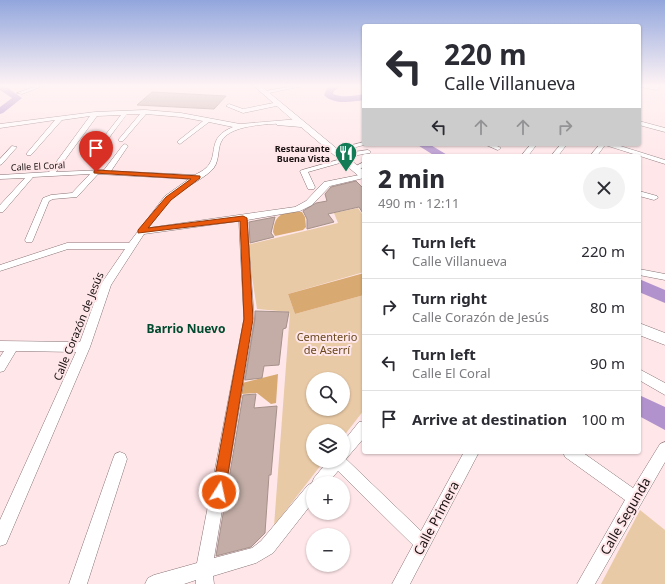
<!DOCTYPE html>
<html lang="en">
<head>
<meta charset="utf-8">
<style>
  :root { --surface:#fff; --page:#f2f2f3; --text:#2b2b33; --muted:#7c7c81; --line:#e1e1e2 }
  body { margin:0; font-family:"Noto Sans",sans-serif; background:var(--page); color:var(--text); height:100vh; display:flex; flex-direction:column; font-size:15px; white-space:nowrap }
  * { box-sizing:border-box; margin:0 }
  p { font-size:13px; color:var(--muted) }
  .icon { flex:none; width:22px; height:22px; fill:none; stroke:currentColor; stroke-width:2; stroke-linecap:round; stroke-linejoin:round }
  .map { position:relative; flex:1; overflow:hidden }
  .panel { position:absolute; left:362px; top:154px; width:279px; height:300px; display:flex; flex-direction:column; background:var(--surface); border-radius:4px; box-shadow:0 1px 3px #0004 }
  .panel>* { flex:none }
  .guide { position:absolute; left:362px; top:24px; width:279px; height:122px; border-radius:4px; box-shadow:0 1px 3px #0004; background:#fff; color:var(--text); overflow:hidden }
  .buttons { position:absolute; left:306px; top:372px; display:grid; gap:8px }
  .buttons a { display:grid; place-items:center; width:44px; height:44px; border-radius:50%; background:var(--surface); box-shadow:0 1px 3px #0004; font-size:20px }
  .pin { position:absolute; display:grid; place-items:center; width:34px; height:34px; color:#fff; margin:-41px -17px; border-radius:50% 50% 50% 0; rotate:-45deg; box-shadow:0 0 4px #0007 }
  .pin .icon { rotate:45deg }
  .me { position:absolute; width:44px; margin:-22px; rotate:10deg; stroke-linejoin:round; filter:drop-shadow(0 0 3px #0008) }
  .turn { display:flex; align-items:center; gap:14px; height:84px; padding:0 16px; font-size:18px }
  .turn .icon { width:52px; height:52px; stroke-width:2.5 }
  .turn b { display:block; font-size:28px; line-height:34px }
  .lanes { display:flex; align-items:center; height:38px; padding:0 16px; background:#0003; justify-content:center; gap:20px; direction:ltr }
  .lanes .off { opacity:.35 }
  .round { display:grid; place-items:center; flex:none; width:42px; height:42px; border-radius:21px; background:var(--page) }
  .head { display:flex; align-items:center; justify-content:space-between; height:68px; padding:0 16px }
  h1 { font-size:24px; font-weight:800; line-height:30px }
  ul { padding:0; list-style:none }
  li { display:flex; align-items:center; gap:12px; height:56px; padding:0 16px; border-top:1px solid var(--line) }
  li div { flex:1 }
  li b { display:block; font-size:15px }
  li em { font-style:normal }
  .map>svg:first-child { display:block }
  .green { fill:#e9caa6; fill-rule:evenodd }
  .forest { fill:#d8a971 }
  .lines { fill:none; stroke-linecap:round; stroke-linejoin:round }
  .river { fill:#b192cd; fill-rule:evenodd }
  .building { fill:#c3ada6; stroke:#a6918a }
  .minor-casing { stroke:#887376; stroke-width:1 }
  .major-casing { stroke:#887376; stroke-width:1 }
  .minor { fill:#fff; fill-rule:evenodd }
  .major { fill:#fff; fill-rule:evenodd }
  .route { fill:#ea580c; stroke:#983908 }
  .labels { text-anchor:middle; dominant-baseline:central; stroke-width:4; stroke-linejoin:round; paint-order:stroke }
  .far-poi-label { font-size:9px; font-weight:bold; fill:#1a1213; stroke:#ffe6e9; text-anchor:end }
  .far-street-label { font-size:9px; fill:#1a1213; stroke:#ffe6e9 }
  .street-label { font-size:11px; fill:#1a1213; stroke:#ffe6e9 }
  .park-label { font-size:11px; fill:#69481e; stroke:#ffe6e9 }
  .neighbourhood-label { font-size:12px; font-weight:bold; fill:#004a30; stroke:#ffe6e9 }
  .near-street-label { font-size:13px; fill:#1a1213; stroke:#ffe6e9 }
</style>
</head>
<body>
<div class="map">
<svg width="665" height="584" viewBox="0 0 665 584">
  <rect width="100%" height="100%" fill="#ffe6e9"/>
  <path class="green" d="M358,208L364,217V272L288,294L295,314L364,295V410L343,437V431H313V461H324L274,526L290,312L257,309L247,245L338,223L334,213ZM313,379H343V409H313Z
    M640,510L665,530V584H601Z"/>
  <path class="forest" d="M289,212H302L305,217L306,227L303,230L275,236L273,232C275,219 277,215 289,212Z
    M364,273V295L295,314L288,294Z
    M278,374L276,403L271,404L257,393L241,394L242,383Z"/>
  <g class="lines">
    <path class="river" d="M0,86H5L22,98L3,113L0,114V107L12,98L0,90Z
      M332,86H342L334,91L333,94C342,98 354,96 364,94V100C352,102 333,105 324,95L327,88Z
      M416,144H429L449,156H435Z
      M639,279L665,290V303L639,292Z
      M639,395L665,407V430L639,416Z"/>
  </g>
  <path class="building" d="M152,92L226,96L214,109L137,105Z
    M356,181L364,189V215L359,207L328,214L334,222L307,229V219L303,211L316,203L327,201L325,194L331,187Z
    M275,217L271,233L274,237L250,243L249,222Z
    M255,311L289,312L286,328L283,329L279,365L264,366L262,378L245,380L255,319Z
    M256,394L254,408L277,406L271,475H269L265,533L251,547L216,556L243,395Z"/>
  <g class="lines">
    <g class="minor-casing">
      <path id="minor" d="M37,86H43L22,94L17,93Z
        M293,86H303L264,94L261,92Z
        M639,86H659L660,88L657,90L641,87Z
        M279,102L281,103V105L243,113L226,106L229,104L243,109Z
        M145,110L181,113L240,124L299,119L302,121L299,123C280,124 230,122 221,142C217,151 220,163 211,171C200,181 183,188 171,199C163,208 156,219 148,228L295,207L306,201L324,182L364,174V178L330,186L312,205L300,211L247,220L254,319L214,558L252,548L261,541L308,485L312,483L314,478L328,461H343V442L359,422L364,421V438L346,459L421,531L464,452H479L410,584H392L413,545L338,471L328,483H313V502L273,553L256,563L213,576L214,584H196V580L184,584H145L148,578L154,575L197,563L244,319L239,221L144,234L111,285L90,347L6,544L0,546V520L76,352L16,351L4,371L0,372V357L4,351H0V341L80,342L101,284L125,249H68L0,271V265L67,243H129L165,196L189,179L98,174L77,197L53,199L49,201L33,240L32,242H26L25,240L43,198L51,195L72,193L90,174L33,177L3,212H0V205L25,178L0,179V175L49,172L90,116L62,120L31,155H27V153L55,120L0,128V124L95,112ZM127,114H140L119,139V141H123L146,114L181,117L203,121L178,141V143L180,144L209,122L233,127C205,138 220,155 206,168C203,171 198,173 195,175L111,171L128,146L125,144L123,145L104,170L56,172L97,116L121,115L103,138L106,140L108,139Z
        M639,121L665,128V132L639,125Z
        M364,142V144H368L333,153L330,151Z
        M484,144H493L501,148L498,150Z
        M531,144H537L528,156H521Z
        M561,144H567L558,156H551Z
        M600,144H614L665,160V164L605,145L597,156H590Z
        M12,146L17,147L2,164L0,165V159Z
        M368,150L371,152L370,153L340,158L337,156L340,154Z
        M345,158L348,160L347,161L308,172L315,187L314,189H308L300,171L302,170Z
        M364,162V167L355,170L352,168Z
        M639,191L657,196L658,198L654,200L639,196Z
        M639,269L665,274V280L639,275Z
        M639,369L665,383V395L639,380Z
        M665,442V462L595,584H577L625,500L565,457L563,452H582L633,488L660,444Z
        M120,452L125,454L127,459L87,584H69L113,459L115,454Z"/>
    </g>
    <g class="major-casing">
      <path id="major" d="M254,86H261L364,171V179L361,178L301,127L277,125L276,123L280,121L295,122Z
        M639,323L665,333V345L639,335Z"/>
    </g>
    <use href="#minor" class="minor"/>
    <use href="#major" class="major"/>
  </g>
  <linearGradient id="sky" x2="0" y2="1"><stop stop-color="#92a6dd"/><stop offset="0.51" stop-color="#fff4f5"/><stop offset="1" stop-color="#fff4f5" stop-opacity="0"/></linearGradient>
  <rect width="665" height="168" fill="url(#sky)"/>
  <path class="route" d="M96,170L200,176V178L171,200L148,228L243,216L247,218L253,319L225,492L223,497L219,499L214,497L212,492L244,319L240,221L138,233V230L166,197L191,179L94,173V171Z"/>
  <defs>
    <g id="restaurant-pin" transform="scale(1.15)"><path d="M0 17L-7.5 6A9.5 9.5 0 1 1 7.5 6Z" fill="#137c57" stroke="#ffe6e9"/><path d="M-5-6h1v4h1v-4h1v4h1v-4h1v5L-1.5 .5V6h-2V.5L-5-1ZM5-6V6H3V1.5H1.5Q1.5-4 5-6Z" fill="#fff"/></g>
  </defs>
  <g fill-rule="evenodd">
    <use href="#restaurant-pin" x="346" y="153"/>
  </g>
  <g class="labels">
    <g class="far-poi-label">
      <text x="330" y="148">Restaurante<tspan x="330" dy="10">Buena Vista</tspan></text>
    </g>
    <g class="far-street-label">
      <text transform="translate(38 166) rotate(-3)">Calle El Coral</text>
    </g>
    <g class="street-label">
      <text transform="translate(78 326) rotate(-68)">Calle Corazón de Jesús</text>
    </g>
    <g class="park-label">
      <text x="327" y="336">Cementerio<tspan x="327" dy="13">de Aserrí</tspan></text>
    </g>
    <g class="neighbourhood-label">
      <text x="186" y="328">Barrio Nuevo</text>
    </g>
    <g class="near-street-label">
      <text transform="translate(625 516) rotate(-60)">Calle Segunda</text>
      <text transform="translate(436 518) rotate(-62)">Calle Primera</text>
    </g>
  </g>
</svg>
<div class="buttons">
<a><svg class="icon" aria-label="search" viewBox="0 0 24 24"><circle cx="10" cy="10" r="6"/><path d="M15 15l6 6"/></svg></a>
<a><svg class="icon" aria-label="layers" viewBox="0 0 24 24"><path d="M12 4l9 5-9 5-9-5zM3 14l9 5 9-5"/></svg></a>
<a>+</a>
<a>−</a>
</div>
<div class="pin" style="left:96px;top:172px;background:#d93025"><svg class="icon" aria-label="arrive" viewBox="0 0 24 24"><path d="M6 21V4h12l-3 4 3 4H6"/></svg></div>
<svg class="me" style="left:219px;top:492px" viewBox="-20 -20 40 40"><circle r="17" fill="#ea580c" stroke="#fff" stroke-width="3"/><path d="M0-11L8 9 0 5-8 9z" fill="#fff"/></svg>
<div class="guide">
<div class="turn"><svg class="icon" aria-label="left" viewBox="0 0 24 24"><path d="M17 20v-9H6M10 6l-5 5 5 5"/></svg><div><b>220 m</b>Calle Villanueva</div></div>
<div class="lanes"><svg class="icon" aria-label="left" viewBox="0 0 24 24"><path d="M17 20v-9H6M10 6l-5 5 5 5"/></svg><svg class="icon off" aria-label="ahead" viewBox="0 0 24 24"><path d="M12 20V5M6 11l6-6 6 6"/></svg><svg class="icon off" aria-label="ahead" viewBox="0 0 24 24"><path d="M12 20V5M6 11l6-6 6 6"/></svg><svg class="icon off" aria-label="right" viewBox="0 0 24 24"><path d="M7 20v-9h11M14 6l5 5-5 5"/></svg></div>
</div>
<section class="panel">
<div class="head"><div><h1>2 min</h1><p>490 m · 12:11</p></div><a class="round"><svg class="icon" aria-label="close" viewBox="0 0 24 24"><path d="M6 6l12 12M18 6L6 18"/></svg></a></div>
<ul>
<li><svg class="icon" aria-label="left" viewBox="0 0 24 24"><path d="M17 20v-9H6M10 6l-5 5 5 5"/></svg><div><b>Turn left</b><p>Calle Villanueva</p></div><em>220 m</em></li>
<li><svg class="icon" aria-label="right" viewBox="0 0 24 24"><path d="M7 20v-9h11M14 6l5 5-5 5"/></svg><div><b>Turn right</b><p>Calle Corazón de Jesús</p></div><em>80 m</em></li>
<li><svg class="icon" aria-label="left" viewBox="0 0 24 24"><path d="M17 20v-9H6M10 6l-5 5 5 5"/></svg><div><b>Turn left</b><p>Calle El Coral</p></div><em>90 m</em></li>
<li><svg class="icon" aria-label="arrive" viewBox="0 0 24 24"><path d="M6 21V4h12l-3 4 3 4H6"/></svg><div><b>Arrive at destination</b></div><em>100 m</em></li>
</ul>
</section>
</div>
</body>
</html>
